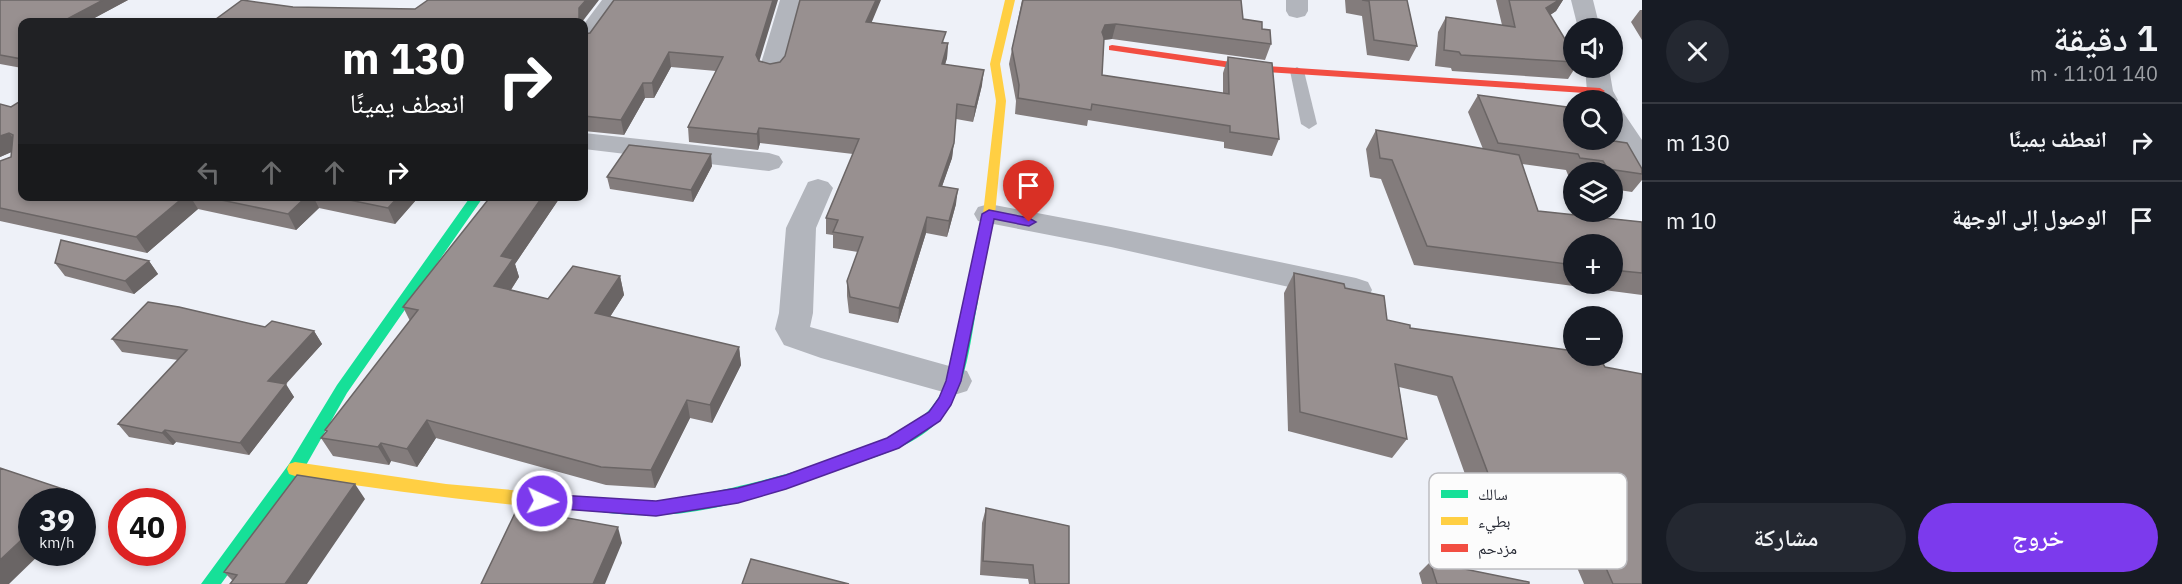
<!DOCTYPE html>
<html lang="ar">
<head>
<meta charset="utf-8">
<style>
  :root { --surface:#171b24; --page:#242831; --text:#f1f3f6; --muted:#9ea1a6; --line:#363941; --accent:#7c3aed }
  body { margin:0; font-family:"IBM Plex Sans","Noto Naskh Arabic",sans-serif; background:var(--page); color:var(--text); direction:rtl; height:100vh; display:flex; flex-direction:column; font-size:22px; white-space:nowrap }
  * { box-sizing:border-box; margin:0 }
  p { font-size:20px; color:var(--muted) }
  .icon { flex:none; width:33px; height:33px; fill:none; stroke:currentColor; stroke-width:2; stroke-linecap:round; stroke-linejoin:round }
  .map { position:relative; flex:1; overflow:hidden; direction:ltr }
  .side { display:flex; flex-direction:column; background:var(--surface); width:540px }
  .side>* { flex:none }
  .hud { position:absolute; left:18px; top:18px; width:570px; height:183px; border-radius:12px; box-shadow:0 3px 9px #0003; direction:rtl; background:#202124; color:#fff; overflow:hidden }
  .fabs { position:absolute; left:1563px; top:18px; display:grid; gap:12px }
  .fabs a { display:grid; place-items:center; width:60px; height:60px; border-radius:50%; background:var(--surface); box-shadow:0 3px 9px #0003; font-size:30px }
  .speed { position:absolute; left:18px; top:488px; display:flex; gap:12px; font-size:30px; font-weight:700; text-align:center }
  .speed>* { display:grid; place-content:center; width:78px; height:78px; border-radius:50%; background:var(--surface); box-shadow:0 3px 9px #0003; line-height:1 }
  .speed small { font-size:15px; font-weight:400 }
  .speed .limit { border:9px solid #d22; background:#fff; color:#111 }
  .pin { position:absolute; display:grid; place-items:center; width:51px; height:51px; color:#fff; margin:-62px -26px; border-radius:50% 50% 50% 0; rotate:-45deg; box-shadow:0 0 6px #0007 }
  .pin .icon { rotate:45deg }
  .me { position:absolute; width:66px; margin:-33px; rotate:93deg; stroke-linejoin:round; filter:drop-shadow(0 0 4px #0008) }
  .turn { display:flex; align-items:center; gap:21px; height:126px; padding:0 24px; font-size:27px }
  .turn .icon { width:78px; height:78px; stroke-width:2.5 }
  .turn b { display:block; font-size:42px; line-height:51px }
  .lanes { display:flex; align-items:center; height:57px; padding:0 24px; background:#0003; justify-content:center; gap:30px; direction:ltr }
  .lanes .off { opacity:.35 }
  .round { display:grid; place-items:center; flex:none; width:63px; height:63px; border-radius:32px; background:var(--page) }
  .summary { display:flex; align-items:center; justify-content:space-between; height:102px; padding:0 24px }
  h1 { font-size:36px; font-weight:600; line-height:45px }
  .primary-button { display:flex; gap:12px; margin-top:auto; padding:12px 24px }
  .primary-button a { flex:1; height:69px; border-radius:36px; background:var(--accent); color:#fff; font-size:24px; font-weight:600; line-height:69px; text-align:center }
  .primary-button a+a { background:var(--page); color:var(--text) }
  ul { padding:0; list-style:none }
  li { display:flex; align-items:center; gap:18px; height:78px; padding:0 24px; border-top:2px solid var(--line) }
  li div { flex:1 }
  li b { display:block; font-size:22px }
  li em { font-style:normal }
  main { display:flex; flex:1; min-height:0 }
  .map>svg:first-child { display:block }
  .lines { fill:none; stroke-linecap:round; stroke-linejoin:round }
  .lane { fill:#b2b5bc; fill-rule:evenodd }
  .street { fill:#b2b5bc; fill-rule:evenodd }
  .fast { fill:#16e098; fill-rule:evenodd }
  .slow { fill:#ffcf43; fill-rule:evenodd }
  .jam { fill:#f24e42; fill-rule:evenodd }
  .wall { fill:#837c7c; fill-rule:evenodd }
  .shaded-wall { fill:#6a6565 }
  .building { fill:#989090; stroke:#6a6565; stroke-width:1.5 }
  .route { fill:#7c3aed; stroke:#51269a; stroke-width:1.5 }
  .key { fill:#fcfcfc; stroke:#bcbcc0; stroke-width:1.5 }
  .key-label { font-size:16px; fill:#252833 }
</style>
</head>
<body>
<main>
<section class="side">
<div class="summary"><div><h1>1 دقيقة</h1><p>140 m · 11:01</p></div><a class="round"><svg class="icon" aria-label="close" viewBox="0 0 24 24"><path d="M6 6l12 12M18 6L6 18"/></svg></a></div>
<ul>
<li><svg class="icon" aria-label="right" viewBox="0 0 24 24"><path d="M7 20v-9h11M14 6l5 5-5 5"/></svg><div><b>انعطف يمينًا</b></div><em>130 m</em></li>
<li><svg class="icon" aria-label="arrive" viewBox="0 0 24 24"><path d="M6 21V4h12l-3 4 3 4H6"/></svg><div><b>الوصول إلى الوجهة</b></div><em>10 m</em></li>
</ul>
<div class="primary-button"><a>خروج</a><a>مشاركة</a></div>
</section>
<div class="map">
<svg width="1642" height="584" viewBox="0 0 1642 584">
  <rect width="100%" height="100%" fill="#eef1f8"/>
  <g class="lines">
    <path class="lane" d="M1297,67L1304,71L1317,124L1309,129L1301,124L1290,71Z"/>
    <path class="street" d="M602,0H624L592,45L584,47V24Z
      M780,0H802L783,70L780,75L771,77L762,75L759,70Z
      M1286,0H1308V11L1305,16L1297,18L1289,16L1286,11Z
      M1571,0H1593L1600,28H1578Z
      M1585,68H1609L1613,91L1618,100L1614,106L1612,100H1592L1587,91Z
      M1612,107L1621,109L1642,140V170L1632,167L1612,137Z
      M584,133L769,153L779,156L783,162L779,168L769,171L584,149Z
      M818,179L828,182L833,188L816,228L813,313L810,327L967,371L972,381L967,391L954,395L821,358L784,345L775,329L779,313L786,228L808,182Z
      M989,204L1111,227L1356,278L1368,282L1372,290L1368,298L1356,302L1111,247L978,221L974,214L978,207Z"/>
    <path class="fast" d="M471,196H484L347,393L301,474L221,584H201L289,464L337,385Z
      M971,296L978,301C970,340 968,385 942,417C919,445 878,456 846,467C775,493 696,522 620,514C611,513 602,513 593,510L591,505L593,500L599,498C619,499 638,503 658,501C718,495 893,453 931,408C955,380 957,336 964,301Z"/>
    <path class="slow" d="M1005,0H1015L1000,64L1006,101L995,214L978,301L971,306L964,301L983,214L996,101L990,64Z
      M295,462L446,484L599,498L605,500L607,505L605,510L599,512C497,505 396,492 295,476L289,474L287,469L289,464Z"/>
    <path class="jam" d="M1112,45L1252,65L1600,88L1605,91L1600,94L1252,71L1109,50V46Z"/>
  </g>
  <path class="wall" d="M0,0H128L87,22H22V68L0,64Z
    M1022,0H1241L1243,19L1262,29L1271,44L1265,60L1112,39L1104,40L1102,75L1223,93V73L1228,57L1279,139L1272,156L1224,148V142L1088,120L1087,126L1015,114L1016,101L1009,64Z
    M1345,0H1407L1417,46L1409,61L1367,55L1362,16L1346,13Z
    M1496,0H1563L1556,11L1550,15L1574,54V68H1575L1568,79L1452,71L1451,68L1435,66L1438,32L1446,17L1502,25Z
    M1640,10H1642V40L1631,22Z
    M872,22L948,43L947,58L945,65L982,85L973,122L956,119L952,158L942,186L956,204L947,237L926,233L898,323L849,313L847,296V281L858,252L833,248V235L826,234V218L853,154L760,143L758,150L689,142L688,127L716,71L671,67L654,98H645L624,135L584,131V132V34L759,61L770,64L780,62Z
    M1478,95L1614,141L1642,174V180L1632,192L1612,189V172H1574V176L1568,175L1566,170L1522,164L1538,211L1642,222V295L1414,265L1381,179L1370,177L1366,149L1376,130L1483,149L1468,112ZM1574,244H1612V284H1574Z
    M0,104L11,107L22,196H415L416,200L395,224L319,208L296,230L198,209L147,253L0,221V161L11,157V152L0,157Z
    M712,166L693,202L610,189L607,177Z
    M491,196H561L515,264L519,277L511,290L548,299L620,276L624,295L610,317L739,347L741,365L712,423L690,418L655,488L606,485L436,438L417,467L391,461L389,465L333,456L321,438L326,432L325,430L410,321L403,307Z
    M149,261L158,274L134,294L65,276L55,263Z
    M1294,273L1345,288L1387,320L1410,328L1605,367L1642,584H1584L1555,516L1475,502L1437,396L1399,387L1407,439L1392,458L1288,431L1284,293Z
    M265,327L314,331L322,344L285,384L294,397L249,455L176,442L173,445L129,437L118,424L178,360L122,352L112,339Z
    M365,499L233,581L224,572Z
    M986,508L1069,584H1029L1028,579L980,575L982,523Z
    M1430,562L1529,584H1422L1419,573Z"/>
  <path class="shaded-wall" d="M103,0H128L87,22H72L69,18Z
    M586,0H599L582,22H579V8Z
    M773,0H778L757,69L756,55Z
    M876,0H881L866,36V22Z
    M1559,0H1563L1556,11L1537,24L1546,8Z
    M1116,24L1112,39L1101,40L1102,32L1105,25Z
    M948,43L947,58L940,79L942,64Z
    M669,52L671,67L654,98L652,83Z
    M984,70L982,85L973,122L975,107Z
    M643,83L645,98L624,135L621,120Z
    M759,128L760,143L758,150L757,134Z
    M9,133L21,148L0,157V136Z
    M954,143L952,158L937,201L939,186Z
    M711,154L712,166L693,202L691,190Z
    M958,189L956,204L947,237L949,221Z
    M185,196H190L198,209L147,253L136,237Z
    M307,196H313L319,208L296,230L288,214Z
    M399,196H415L416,200L395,224L388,208Z
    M543,196H561L515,264L519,277L501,305L494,286L501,256Z
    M927,217L926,233L898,323L899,308Z
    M149,261L158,274L134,294L125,281Z
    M620,276L624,295L600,332L595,313Z
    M314,331L322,344L277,394L268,381Z
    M739,347L741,365L712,423L710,405Z
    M286,384L294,397L249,455L240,443Z
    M687,400L690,418L655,488L651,470Z
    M427,420L436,438L417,467L407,449Z
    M165,430L176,442L173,445L162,433Z
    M381,443L391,461L389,465L378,447Z
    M355,484L365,499L307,584H285Z
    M72,492L81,501H62Z
    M82,502L88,507L82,512Z
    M618,527L622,543L605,584H593Z
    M32,530V552H42L9,584H0V560Z"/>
  <path class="building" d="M0,0H103L69,18L85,22H22V59L0,55Z
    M242,0L293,7L415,9L428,0H586L579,8V22H212Z
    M614,0H773L756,55L759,61L770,64L780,62L785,56L800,0H876L866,22L946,32L942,43H948L942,64L984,70L975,107L957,104L954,143L939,186L958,189L949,221L927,217L899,308L850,297L847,281L863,237L833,232L838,220L826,218L859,139L759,128L757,134L688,127L723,57L669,52L652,83H643L621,120L584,116V34L590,33Z
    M1023,0H1241L1243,19L1262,22V29L1270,30L1271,44L1116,24L1105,25L1102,32L1104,38L1102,75L1229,94L1228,57L1272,63L1279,139L1230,132V126L1092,104L1091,110L1018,98L1019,85L1012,49Z
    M1362,0H1407L1417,46L1374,40L1369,1Z
    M1509,0H1559L1546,8L1574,54V62L1461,55L1459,52L1444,50L1446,17L1515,27Z
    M1478,95L1574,108V140H1612V138L1614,141L1627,143L1642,169V174L1608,169L1603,161L1580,158L1578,154L1498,143Z
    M22,100V196H185L136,237L0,208V161L11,157L13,135L9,133L0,136V104L11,107Z
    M1376,130L1519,155L1538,211L1642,222V273L1612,270V244H1574V265L1427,246L1392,160L1380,158Z
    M629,145L711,154L691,190L607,177Z
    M202,196H307L288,214Z
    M330,196H399L388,208Z
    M491,196H543L501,256L513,259L494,286L548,299L573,266L620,276L595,313L739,347L710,405L687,400L651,470L601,467L427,420L407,449L381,443L378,447L321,438L327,431L325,430L418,310L403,307Z
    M61,240L149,261L125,281L55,263Z
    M1294,273L1344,284L1345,288L1384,296L1387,320L1410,325V328L1574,351V356H1598L1605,367L1642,374V584H1613L1575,497L1492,484L1452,377L1395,364L1407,439L1300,412Z
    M148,302L179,307L265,327L272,321L314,331L268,381L286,384L240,443L165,430L162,433L118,424L187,350L112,339Z
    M0,468L72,492L62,501H32V530L0,560Z
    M297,475L355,484L285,584H230L237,575L224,572Z
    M986,508L1069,526V584H1035L1033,565L983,561Z
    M517,509L618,527L593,584H481Z
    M751,559L849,584H742Z
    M1430,562L1529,582V584H1437Z"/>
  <path class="route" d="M989,210L1029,218L1036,222L1029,226L994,219L961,381L951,405L940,421L899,448L786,489L738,503L656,516L536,507L533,501L536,496L542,494L656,501L738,488L786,475L887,438L929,412L939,398L946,381L982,214Z"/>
  <rect x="1429" y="473" width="198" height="96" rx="9" class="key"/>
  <rect x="1441" y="490" width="27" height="8" fill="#16e098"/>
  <rect x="1441" y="517" width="27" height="8" fill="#ffcf43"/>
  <rect x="1441" y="544" width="27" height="8" fill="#f24e42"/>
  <g class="key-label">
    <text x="1478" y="500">سالك</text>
    <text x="1478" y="527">بطيء</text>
    <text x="1478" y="554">مزدحم</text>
  </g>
</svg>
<div class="fabs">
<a><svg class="icon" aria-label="sound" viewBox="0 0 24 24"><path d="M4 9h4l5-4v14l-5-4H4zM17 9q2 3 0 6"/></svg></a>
<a><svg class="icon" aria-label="search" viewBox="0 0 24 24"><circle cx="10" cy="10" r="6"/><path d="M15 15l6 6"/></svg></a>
<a><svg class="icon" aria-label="layers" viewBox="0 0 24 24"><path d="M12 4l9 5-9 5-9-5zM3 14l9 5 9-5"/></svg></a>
<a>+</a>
<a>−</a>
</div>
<div class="speed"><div>39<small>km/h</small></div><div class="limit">40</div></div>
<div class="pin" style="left:1029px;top:222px;background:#d93025"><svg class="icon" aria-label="arrive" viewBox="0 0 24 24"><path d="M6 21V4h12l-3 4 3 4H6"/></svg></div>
<svg class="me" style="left:542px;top:501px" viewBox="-20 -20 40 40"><circle r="17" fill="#7c3aed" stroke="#fff" stroke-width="3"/><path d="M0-11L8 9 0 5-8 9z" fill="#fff"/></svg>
<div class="hud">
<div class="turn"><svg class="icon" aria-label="right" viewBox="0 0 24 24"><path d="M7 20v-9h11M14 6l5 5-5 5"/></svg><div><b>130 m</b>انعطف يمينًا</div></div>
<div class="lanes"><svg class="icon off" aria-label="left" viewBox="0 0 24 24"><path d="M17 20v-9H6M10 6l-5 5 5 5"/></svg><svg class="icon off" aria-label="ahead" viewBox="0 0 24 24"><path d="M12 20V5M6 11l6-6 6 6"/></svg><svg class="icon off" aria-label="ahead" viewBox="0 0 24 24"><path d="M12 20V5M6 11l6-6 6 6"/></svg><svg class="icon" aria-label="right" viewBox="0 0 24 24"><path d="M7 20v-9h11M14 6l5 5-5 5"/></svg></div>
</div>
</div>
</main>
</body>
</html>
